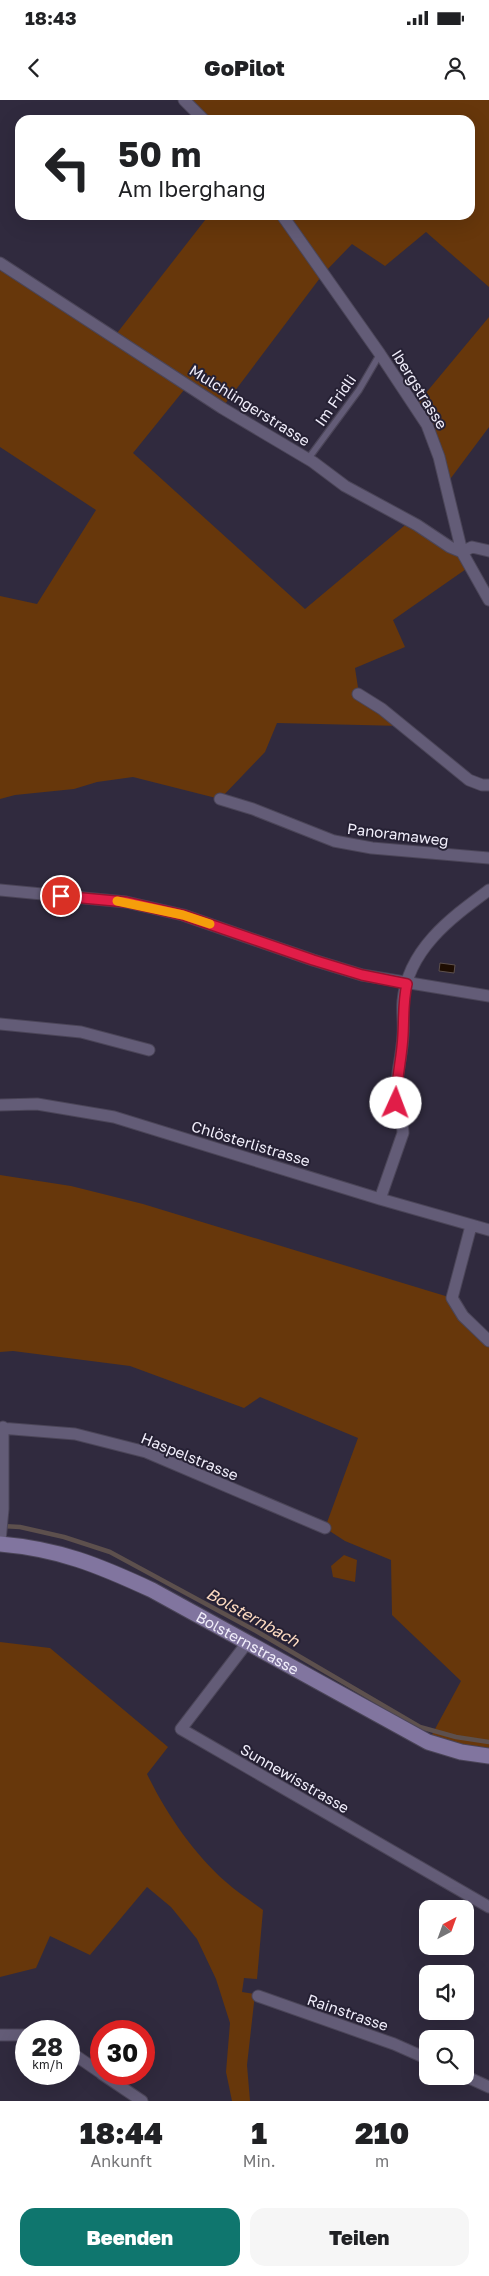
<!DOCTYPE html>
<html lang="de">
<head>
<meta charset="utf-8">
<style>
  :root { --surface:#fff; --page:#f6f6f6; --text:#202124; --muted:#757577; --accent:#0f766e }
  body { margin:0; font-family:"Golos Text",sans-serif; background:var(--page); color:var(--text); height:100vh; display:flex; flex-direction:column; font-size:19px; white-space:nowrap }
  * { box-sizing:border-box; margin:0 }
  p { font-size:16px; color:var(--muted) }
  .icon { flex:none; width:28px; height:28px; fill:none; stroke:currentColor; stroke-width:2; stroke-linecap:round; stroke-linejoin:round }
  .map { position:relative; height:2001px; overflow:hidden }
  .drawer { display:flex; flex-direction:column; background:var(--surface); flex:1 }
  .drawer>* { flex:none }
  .hud { position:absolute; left:15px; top:15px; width:460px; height:105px; border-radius:15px; box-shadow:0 5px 20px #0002; background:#fff; color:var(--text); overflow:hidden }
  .needle { width:32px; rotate:41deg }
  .fabs { position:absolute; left:419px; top:1800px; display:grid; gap:10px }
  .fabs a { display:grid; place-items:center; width:55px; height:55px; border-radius:10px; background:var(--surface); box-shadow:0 5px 20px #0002; font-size:25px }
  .speed { position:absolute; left:15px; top:1920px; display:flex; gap:10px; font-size:25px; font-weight:700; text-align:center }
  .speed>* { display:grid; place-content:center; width:65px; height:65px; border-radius:50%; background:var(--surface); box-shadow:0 5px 20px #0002; line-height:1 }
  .speed small { font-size:12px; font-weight:400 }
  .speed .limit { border:8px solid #d22; background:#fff; color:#111 }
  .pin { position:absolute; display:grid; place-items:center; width:42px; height:42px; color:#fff; margin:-21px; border:2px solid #fff; border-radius:50%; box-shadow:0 1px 5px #0007 }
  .me { position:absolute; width:55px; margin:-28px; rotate:2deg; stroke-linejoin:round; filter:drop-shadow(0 0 4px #0008) }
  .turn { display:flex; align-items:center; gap:18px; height:105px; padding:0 20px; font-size:22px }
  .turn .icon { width:65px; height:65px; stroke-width:2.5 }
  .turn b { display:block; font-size:35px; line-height:42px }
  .eta { display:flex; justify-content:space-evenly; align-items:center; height:85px; text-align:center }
  .eta b { font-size:30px; font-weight:800; line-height:35px }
  .button { display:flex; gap:10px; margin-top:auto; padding:10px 20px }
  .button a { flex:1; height:58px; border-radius:15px; background:var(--accent); color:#fff; font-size:20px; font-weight:800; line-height:58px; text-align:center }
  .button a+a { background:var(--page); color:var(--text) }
  .status { display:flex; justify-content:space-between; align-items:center; height:35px; padding:0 25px; background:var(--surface); direction:ltr }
  .status svg { height:14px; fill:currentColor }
  header { display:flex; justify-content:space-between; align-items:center; height:65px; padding:0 20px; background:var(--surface); font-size:22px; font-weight:800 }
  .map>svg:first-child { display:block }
  .green { fill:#67370b }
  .water { fill:#1e0d02; stroke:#5d504d }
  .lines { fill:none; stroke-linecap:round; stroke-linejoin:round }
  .stream { stroke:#5d504d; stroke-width:4.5 }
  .lane-casing { stroke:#4b4558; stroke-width:8 }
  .street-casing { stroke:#4b4558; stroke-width:13 }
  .secondary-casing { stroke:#4b4558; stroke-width:17 }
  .lane { stroke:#635c77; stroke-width:5.5 }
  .street { stroke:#635c77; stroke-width:11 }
  .secondary { stroke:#81759f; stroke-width:15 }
  .route-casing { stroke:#92132f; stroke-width:12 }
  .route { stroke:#e11d48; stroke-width:9 }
  .slow { stroke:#f59e0b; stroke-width:9 }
  .labels { text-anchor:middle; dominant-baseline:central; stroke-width:4; stroke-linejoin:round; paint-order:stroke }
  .street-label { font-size:15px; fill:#f1eefb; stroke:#262134 }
  .water-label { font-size:16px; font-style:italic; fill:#fcdac1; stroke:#262134 }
</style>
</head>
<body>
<div class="status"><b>18:43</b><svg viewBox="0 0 49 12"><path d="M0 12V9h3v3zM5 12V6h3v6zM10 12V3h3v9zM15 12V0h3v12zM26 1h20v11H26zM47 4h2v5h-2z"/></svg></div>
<header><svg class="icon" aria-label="back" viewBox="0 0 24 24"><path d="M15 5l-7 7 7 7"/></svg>GoPilot<svg class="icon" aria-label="person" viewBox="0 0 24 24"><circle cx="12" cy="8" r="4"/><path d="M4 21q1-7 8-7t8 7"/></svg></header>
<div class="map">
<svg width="489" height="2001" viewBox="0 0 489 2001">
  <rect width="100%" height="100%" fill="#302a3e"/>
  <path class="green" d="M184,0H489V187L426,132L385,166L352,144L323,174L222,308L188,285L133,353L305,509L410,421L450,447L469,467L393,520L405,547L355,568L359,594L402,626L277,623L265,652L220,699L133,677L97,682L74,689L15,695L0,699V496L37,504L96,410L0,347V163L114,237L209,115H470V20H204Z
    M489,217V327L445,386L415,306Z
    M0,1075L71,1086L143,1104L452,1198L489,1241V1656L428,1642L461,1581L392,1515L391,1460L345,1441L325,1428L358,1338L260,1297L244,1308L130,1266L13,1251L0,1252Z
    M344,1455L357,1460L355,1482L333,1477L331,1466Z
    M0,1542L50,1548L168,1647L147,1674C166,1713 193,1753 226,1782C237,1792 251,1801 263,1810L257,1879L244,1878L242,1892L255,1894L247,1965L250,2001H232L226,1972L230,1923L216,1879L197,1839L171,1807L147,1787L90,1855L50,1836L36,1868L0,1877Z"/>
  <path class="water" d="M440,863L455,865L454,873L439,871Z"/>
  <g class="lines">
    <path class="stream" d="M2,1426L20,1427L64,1437L110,1452L256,1531L420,1627L456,1637L489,1642"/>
    <g class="lane-casing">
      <path id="lane" d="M308,359L359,290L380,254"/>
    </g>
    <g class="street-casing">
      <path id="street" d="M184,0L204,20
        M282,115L380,254L427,325L439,357L462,452L489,500
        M0,163L222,308L313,362L345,386L417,425L450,447L462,452L472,447L489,451
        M358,594L382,609L469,680L482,685H489
        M220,699L253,709L334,741L372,748L489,758
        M0,790L126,802L183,815L313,860L362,875L489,896
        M0,924L81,932L149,950
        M0,1005L37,1004L114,1017L380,1099L489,1130
        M380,1099L403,1033C403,1021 396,1011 396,999C395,978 402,957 403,935C404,924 402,912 403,901C408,849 451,818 489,790
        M471,1126L452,1198L463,1216L489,1241
        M0,1328L75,1334L146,1352L325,1428
        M0,1441L3,1409V1327
        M247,1543L181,1629L489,1807
        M258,1896L394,1944L428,1959
        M0,1935H26
        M69,1951L101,1973
        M102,1974L142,2001
        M465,1976L489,1987"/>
    </g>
    <g class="secondary-casing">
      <g id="secondary">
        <path id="s1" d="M0,1444C59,1449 98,1465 152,1490L428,1642L461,1652L489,1656"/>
      </g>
    </g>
    <use href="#lane" class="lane"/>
    <use href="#street" class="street"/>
    <use href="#secondary" class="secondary"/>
  </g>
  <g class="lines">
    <g class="route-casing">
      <path id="route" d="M61,796L126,802L183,815L313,860L362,875L407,884C403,901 404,918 403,935C402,958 396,980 396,1003"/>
    </g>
    <use href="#route" class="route"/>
    <path class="slow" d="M117,801L183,815L210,824"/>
  </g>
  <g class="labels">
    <g class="street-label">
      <text transform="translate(420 289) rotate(58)">Ibergstrasse</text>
      <text transform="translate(335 300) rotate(-55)">Im Fridli</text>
      <text transform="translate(250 305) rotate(32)">Mulchlingerstrasse</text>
      <text transform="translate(398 734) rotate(7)">Panoramaweg</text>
      <text transform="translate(251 1043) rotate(17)">Chlösterlistrasse</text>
      <text transform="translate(190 1356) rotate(22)">Haspelstrasse</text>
      <text stroke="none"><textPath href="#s1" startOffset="269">Bolsternstrasse</textPath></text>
      <text transform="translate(295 1678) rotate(30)">Sunnewisstrasse</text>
      <text transform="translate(348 1912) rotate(19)">Rainstrasse</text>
    </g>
    <g class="water-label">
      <text transform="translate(253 1517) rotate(29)">Bolsternbach</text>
    </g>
  </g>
</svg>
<div class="fabs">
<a><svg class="needle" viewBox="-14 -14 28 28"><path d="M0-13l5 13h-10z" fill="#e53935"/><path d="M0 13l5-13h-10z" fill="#757577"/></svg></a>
<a><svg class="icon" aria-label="sound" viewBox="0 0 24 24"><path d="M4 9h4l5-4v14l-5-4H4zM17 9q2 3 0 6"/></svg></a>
<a><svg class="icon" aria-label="search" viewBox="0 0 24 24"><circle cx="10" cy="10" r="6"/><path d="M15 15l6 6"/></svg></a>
</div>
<div class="speed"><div>28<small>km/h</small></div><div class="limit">30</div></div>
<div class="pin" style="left:61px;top:796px;background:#d93025"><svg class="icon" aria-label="arrive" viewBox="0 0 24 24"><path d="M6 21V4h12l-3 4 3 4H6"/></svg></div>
<svg class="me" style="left:396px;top:1003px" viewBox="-20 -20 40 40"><circle r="19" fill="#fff"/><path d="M0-13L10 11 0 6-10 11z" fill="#e11d48"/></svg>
<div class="hud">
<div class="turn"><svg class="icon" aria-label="left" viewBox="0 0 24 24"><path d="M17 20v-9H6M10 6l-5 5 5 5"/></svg><div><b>50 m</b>Am Iberghang</div></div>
</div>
</div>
<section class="drawer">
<div class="eta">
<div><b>18:44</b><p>Ankunft</p></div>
<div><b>1</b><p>Min.</p></div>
<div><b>210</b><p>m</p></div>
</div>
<div class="button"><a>Beenden</a><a>Teilen</a></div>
</section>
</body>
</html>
